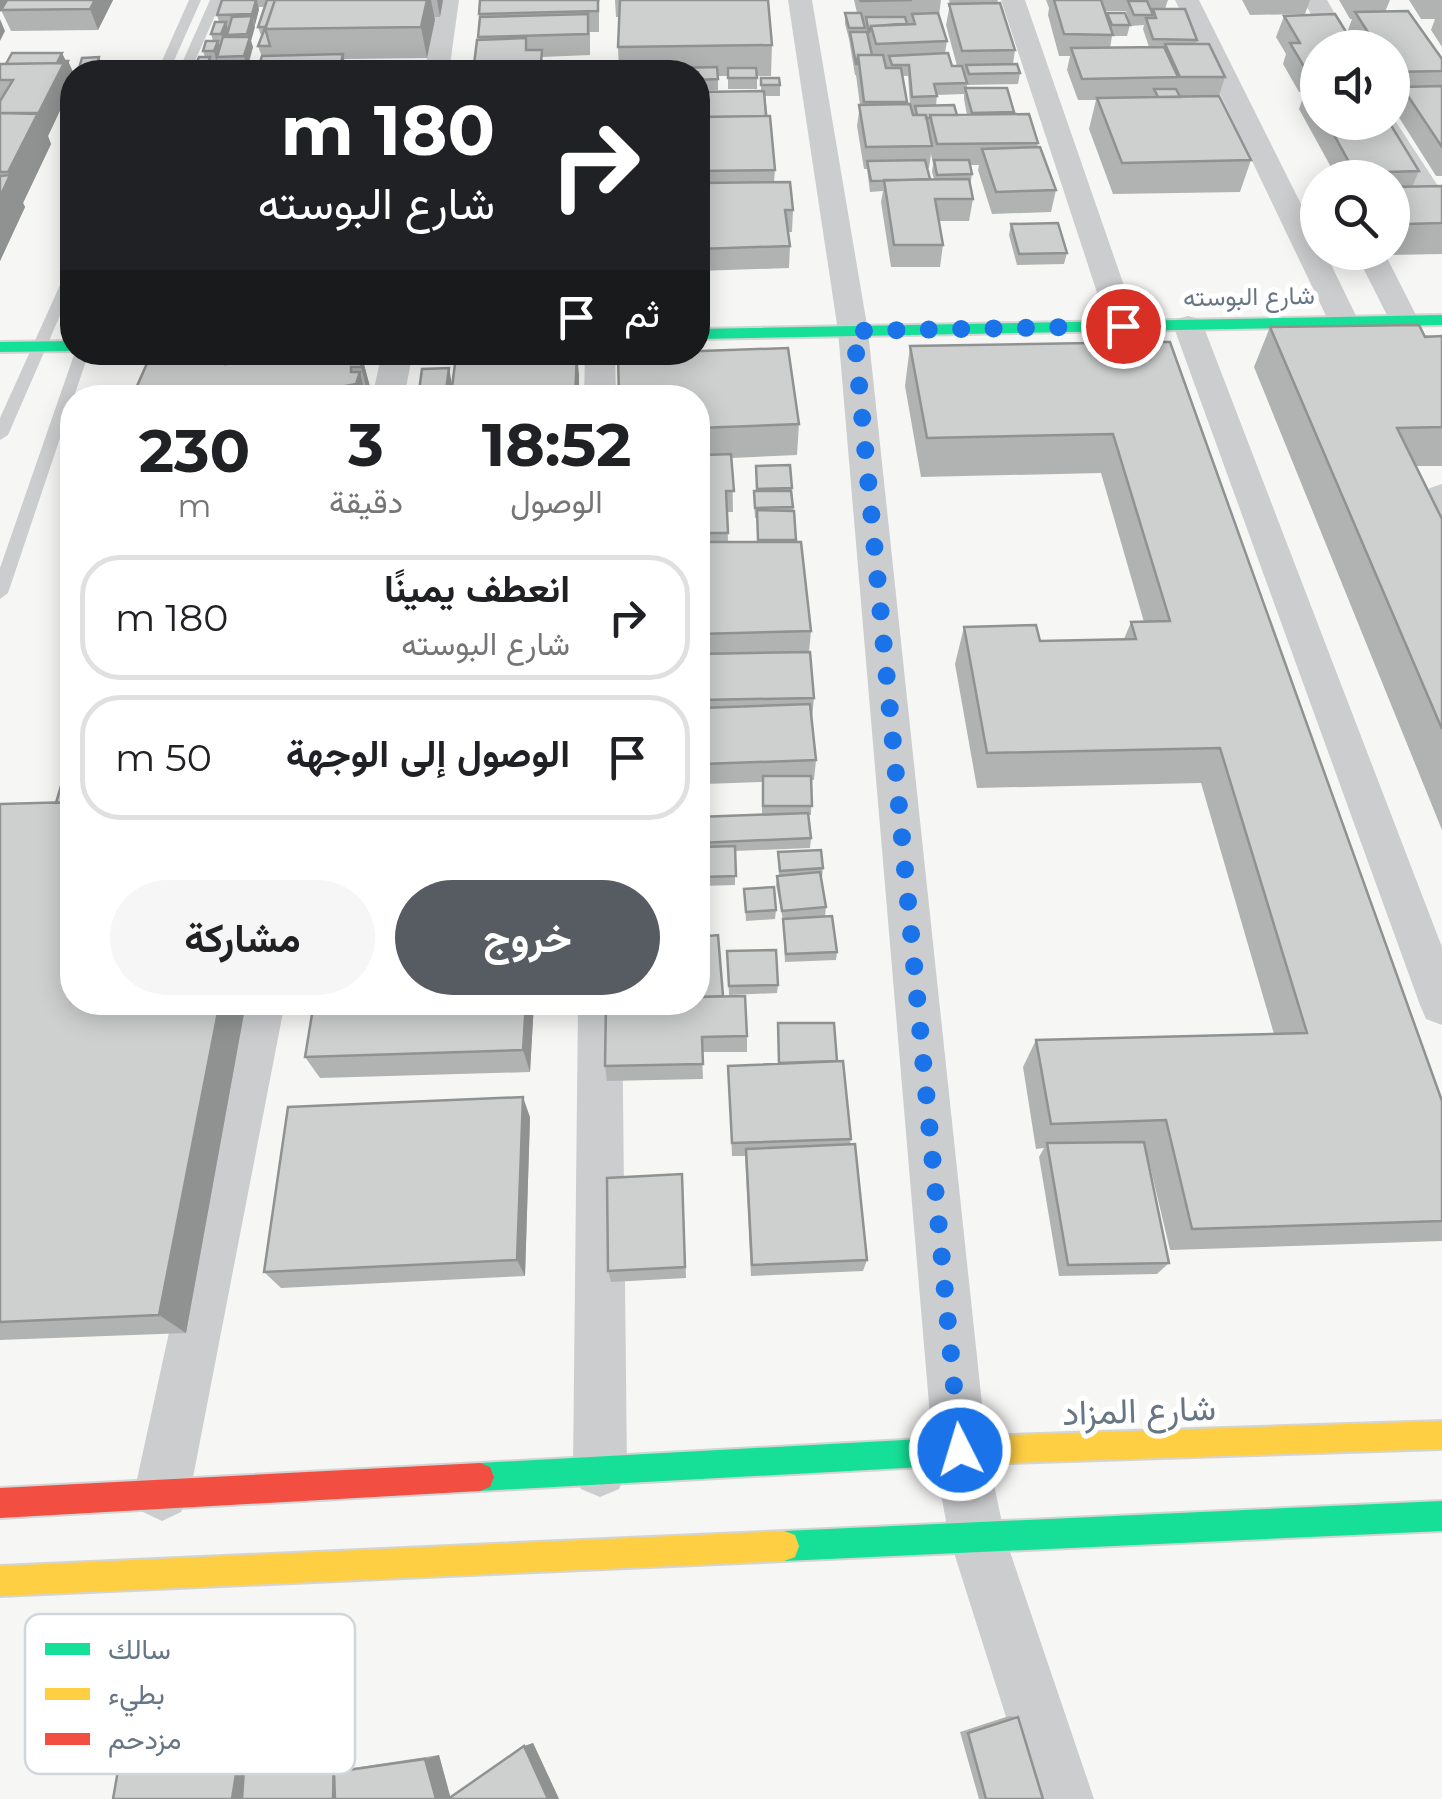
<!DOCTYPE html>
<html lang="ar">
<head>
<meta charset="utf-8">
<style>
  :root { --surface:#fff; --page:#f6f6f6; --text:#202124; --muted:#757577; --line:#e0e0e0; --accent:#565c61 }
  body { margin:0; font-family:Montserrat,Vazirmatn,sans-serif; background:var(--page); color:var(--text); direction:rtl; height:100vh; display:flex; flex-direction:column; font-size:38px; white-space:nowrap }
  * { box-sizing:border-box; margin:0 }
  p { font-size:32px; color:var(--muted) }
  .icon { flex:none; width:55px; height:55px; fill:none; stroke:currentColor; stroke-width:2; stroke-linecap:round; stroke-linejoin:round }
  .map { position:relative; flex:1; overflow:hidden; direction:ltr }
  .sheet { position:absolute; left:60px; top:385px; width:650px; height:630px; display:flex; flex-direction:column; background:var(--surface); border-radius:40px; box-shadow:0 5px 25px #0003; direction:rtl }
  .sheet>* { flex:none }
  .hud { position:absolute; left:60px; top:60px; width:650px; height:305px; border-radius:40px; box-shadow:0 5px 25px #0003; direction:rtl; background:#202124; color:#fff; overflow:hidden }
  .fabs { position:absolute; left:1300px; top:30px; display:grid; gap:20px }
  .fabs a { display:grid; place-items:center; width:110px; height:110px; border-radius:50%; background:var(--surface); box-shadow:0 5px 25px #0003; font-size:50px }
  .pin { position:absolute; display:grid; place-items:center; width:85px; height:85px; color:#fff; margin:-42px; border:5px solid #fff; border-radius:50%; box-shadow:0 2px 10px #0007 }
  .me { position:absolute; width:110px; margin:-55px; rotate:355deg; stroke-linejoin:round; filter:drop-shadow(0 0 8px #0008) }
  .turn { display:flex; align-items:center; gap:35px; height:210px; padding:0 50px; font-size:45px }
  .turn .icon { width:130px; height:130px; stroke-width:2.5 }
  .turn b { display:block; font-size:70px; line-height:85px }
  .then { display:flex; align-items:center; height:95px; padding:0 50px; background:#0003; gap:20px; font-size:38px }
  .eta { display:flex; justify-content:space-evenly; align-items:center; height:170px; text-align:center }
  .eta b { font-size:60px; font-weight:700; line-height:70px }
  .cta { display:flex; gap:20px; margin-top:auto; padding:20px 50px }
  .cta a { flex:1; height:115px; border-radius:60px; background:var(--accent); color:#fff; font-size:40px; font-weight:700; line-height:115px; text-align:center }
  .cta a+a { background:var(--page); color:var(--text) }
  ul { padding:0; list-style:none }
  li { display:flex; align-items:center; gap:30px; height:125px; margin:0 20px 15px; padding:0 30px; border:5px solid var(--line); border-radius:40px }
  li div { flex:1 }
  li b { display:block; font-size:38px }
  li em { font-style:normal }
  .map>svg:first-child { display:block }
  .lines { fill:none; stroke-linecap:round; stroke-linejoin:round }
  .fast-casing { stroke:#d3d4d4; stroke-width:4 }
  .slow-casing { stroke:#d3d4d4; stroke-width:4 }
  .jam-casing { stroke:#d3d4d4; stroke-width:4 }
  .lane { fill:#cccdce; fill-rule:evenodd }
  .street { fill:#cccdce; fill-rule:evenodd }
  .fast { fill:#16e098; fill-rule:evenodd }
  .slow { fill:#ffcf43; fill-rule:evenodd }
  .jam { fill:#f24e42; fill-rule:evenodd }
  .wall { fill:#b1b3b3; fill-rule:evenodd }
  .shaded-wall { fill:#909292 }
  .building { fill:#ced0d0; stroke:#909292; stroke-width:2.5 }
  .route { stroke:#1a73e8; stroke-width:18; stroke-dasharray:0 32.4 }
  .labels { text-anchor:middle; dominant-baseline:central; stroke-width:10; stroke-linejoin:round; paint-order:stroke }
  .far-street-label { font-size:25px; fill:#677684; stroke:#fff }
  .near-street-label { font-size:35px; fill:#677684; stroke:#fff }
  .key { fill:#fff; stroke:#d1d6da; stroke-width:2.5 }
  .key-label { font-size:28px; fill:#677684 }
</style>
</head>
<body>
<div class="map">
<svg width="1442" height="1799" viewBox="0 0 1442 1799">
  <rect width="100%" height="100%" fill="#f6f6f5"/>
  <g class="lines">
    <g class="fast-casing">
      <path id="fast" d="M1442,315V325L698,339V329Z
        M72,341V351L0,352V342Z
        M977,1436L987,1440L991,1450L987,1460L977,1464L480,1491L470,1487L466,1477L470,1467L480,1463Z
        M1442,1501V1531L784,1561L773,1557L769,1546L773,1535L784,1531Z"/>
    </g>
    <g class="slow-casing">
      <path id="slow" d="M1442,1421V1449L977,1464L967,1460L963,1450L967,1440L977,1436Z
        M784,1531L795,1535L799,1546L795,1557L784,1561L0,1596V1566Z"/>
    </g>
    <g class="jam-casing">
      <path id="jam" d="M480,1463L490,1467L494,1477L490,1487L480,1491L0,1518V1488Z"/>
    </g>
    <path class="lane" d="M189,0H201L169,72H157Z
      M210,0H222L190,72H178Z
      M72,270V288L8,435L0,440V418L65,274Z
      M72,324V334L67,333L65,328Z
      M75,352H89L8,593L0,599V568Z"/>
    <path class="street" d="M435,0H459L449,72H425Z
      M788,0H812L868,331L987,1451L1005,1537L1094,1799H1032L949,1537L933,1451L838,331Z
      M1001,0H1025L1138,326L1134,333H1112L1108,326Z
      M1175,0H1199L1318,238V252H1325L1359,322L1355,328H1333L1329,322Z
      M1303,0H1327L1355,48H1330Z
      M1392,116L1442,192V214L1427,213L1374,122H1392Z
      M1355,252H1384L1419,321L1415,327H1393Z
      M1188,316L1199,319L1203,325L1442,947V1025L1426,1019L1420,1005L1173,325L1177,319Z
      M382,352H413L404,398H372Z
      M585,352H615L616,398H584Z
      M1442,484V532L1430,528L1418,501L1430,488Z
      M241,1002H285L190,1493L181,1512L162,1521L143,1512L134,1493Z
      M578,1002H622L627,1470L619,1489L600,1497L581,1489L573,1470Z"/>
    <use href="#fast" class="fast"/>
    <use href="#slow" class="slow"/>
    <use href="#jam" class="jam"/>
  </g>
  <path class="wall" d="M7,0H113L98,30L11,31L1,10Z
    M222,0H443L440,17H434L427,58L344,59L347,72H243L245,67H238L240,72H192L194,69H196L195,66L199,57H205L203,51L206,41H213L211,34L215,22H219L217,15ZM259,7H265L258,27L262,38L258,46L262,57L259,66L248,67L253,47L251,41ZM218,60L220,67H214L212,62H217Z
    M480,0H600L599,2V32H590V55L542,57L543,66L474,72L478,39Z
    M615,0H768L772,45L771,76H757V89H728V76H718V90L698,91V72H610L619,71L618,47L619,17H616Z
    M854,0H941L939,15L947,41L945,53L952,66H957L946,25L950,4L949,0H998L997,3L1015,50L1013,64L1020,73L1018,84L967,85V88L1014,112L1038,143L1037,147L1056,190L1051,212L992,214L978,170L979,165H970L972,174L970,186L973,199L969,221H939L943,245L940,267H891L881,202L883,191L870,192L867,169H864L857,126L860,105L856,75H855L849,39L845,24V13H857ZM902,76H908L910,104H906ZM964,94V99L967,115H957L936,106L937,95ZM931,154L933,164L932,172L934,179H930L927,168H929Z
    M1046,0H1168L1165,9L1197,40L1196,44L1225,77L1219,96L1251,160L1240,192L1113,194L1089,129L1096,100H1078L1067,70L1070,56H1059L1048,15L1049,8ZM1105,11H1126L1131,26L1144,25L1143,29L1149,47L1110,48L1112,36H1127L1130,25L1107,13L1106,15Z
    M1242,0H1310L1305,14L1250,15Z
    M1339,0H1390L1385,12L1442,59V176H1436L1393,108L1395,104H1392V48H1318V122H1389L1419,171L1412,187L1442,186V254L1391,255L1390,252H1392V178H1337L1299,109L1305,92H1299L1283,64L1286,54L1276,37L1284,16L1347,33L1352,19H1350Z
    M1409,0H1442V47L1431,30L1435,19H1421Z
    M62,53L66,61H68L73,72L70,78L72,85L48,136L51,144L23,203L25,207L0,261V64Z
    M761,78L780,85V96H765L775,170L774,182L793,210L792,232H788L790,246L789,268L698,271V212H701V202L698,203V92L761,91Z
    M1011,224L1067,253L1064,264L1017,265L1009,235Z
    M1270,327L1442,336V466H1416L1442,519V830L1254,367Z
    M1088,334L1118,342L1442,1101V1241L1170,1250L1145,1145L1169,1263L1157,1274L1059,1276L1039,1157L1044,1148L1036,1149L1023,1067L1036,1040L1274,1034L1201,783L977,788L955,664L964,627L1040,641L1124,639L1131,622H1144L1101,473L921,477L905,386L910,346L1086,343Z
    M213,355L216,363L225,364L284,356L286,362L362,357L373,398H142L137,386Z
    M698,398L799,424L797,455L732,458L733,512H727L728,542H757V518H755L754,502L756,491V466L792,488L796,542L811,631L809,652L814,698L812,718L816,760L814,780H812L811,815H809L811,838L810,848L735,851V885L701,886L700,852H698V817L762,815V782L704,784L701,720H698ZM700,459H706V467H700Z
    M0,804L72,1002H246L186,1333L0,1340Z
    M778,852L823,868L822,877L820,878L826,907L825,916L837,952L836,960L785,962L783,920L776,885L777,876H779Z
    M744,889L776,910L775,919L746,921Z
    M727,951L778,985L777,993L729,995Z
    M723,996L747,1036V1052H702L703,1079L607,1081L605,1066Z
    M534,1002L530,1072L320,1078L305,1057Z
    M778,1023L837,1061L851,1139L850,1144L867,1260L863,1271L751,1276L745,1156H732L728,1066L778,1064Z
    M530,1117L525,1276L281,1288L264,1272Z
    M683,1187L686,1278L611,1282L608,1271Z
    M1009,1716L1018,1717L1043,1799H979L960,1732Z
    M533,1743L559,1799H113L121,1753L140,1750L255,1747L252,1767L346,1752V1769L439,1755L450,1798Z"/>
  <path class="shaded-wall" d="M0,0H7L0,12Z
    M95,0H113L98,30L90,9Z
    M257,0L259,10L255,25L252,14Z
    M427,0H431L435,20L427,58L421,27Z
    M437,0H443L440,17Z
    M252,16L255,27L251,41L253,47L247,67L244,56L249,41L247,34Z
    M0,19L5,31L0,41Z
    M226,22L229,33L225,45L221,34Z
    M218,41L221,52L217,57V62L214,51Z
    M62,53L67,64L68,61L73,72L70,78L72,85L48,136L51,144L23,203L25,207L0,261V197L10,176L8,172Z
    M343,54L347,72H339Z
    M99,57L103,67L102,72H95Z
    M210,57L214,68L212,72H209L207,66Z
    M577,353L579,375V398H575Z
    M362,357L373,398H369L361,367Z
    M351,367L356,384L360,372L366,398H340V387L351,372Z
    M449,368L453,390L452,398H445Z
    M220,1002H246L186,1333L159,1315Z
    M526,1002H534L530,1072L523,1050Z
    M523,1097L530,1117L525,1276L517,1260Z
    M533,1743L559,1799H548L524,1746Z
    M255,1747L248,1799H232L240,1749Z
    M346,1752V1769L334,1772L345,1799H333L334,1754Z
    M439,1755L451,1799H436L425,1759Z"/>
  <path class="building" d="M7,0H95L90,9L1,10Z
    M222,0H256L252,14L217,15Z
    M267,0H275L266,27H258Z
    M275,0H427L421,27L265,29Z
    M480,0H598V11L479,14Z
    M620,0H768L772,45L618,47Z
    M860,0H912L861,1Z
    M1054,0H1101L1113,35L1064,34Z
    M1128,1H1147L1153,15H1134Z
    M1000,3L1015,50L962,51L949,4Z
    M1153,9H1185L1197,40L1153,39L1146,18H1156Z
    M1408,11L1442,59V71L1394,72L1392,70V48H1378L1355,12Z
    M845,13H861L865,28H849Z
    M938,13L947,41L876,44L871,26L915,24L912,14Z
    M1107,13H1125L1130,25H1112Z
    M588,14V34L478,37L480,17Z
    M1335,14L1356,48H1318V70H1306L1290,43H1300L1284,16Z
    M252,16L247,34L227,35L232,17Z
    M866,17H905L907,24L871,26L869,33Z
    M215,22H226L221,34H211Z
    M265,28L270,46H258Z
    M850,32H867L872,55H858L857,64H856Z
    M223,37H250L244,56L217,57Z
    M526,38V50H542L541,63L474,65L477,40Z
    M206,41H218L214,51H203Z
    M1165,44H1209L1225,77H1180Z
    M1164,47L1178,77L1082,79L1071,48Z
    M12,53H62L58,61H68L65,67L64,63L6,64Z
    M948,53L952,66H962L967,83L934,84L937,96L912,97L909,65H892L889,56Z
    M343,54L339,72H257L262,56Z
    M858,55H883L886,68H901L907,102H864Z
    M99,57L95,72H78L82,58Z
    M199,57H210L207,66H195Z
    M64,63L38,114L0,113V101L13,80H0V64Z
    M1017,64L1020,73L969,74L966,65Z
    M594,65V72H474L475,68Z
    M259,66L257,72H243L245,67Z
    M214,67H238L236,72H212Z
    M717,67L718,79L698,80V72H679L678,68Z
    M728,68H756L757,78H728Z
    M194,69H206L205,72H192Z
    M761,78H779L780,85H761Z
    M1392,84H1402L1404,86L1402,87L1399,93H1395L1392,89Z
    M1442,86V147L1402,87Z
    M1318,87V106L1307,88Z
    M965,88H1007L1014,112L972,113Z
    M1154,89H1176L1180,97H1158Z
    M764,91L766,116L698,117V92Z
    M1219,96L1251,160L1122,163L1097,98Z
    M910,104L913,115H926L932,146L866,147L859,105Z
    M954,105L957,115H930L931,118H926V115H917L915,106Z
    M0,113H38L8,172H0Z
    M1029,114L1038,143L937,144L930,115Z
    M770,116L775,170L698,171V117Z
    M1327,122H1389L1419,171L1355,173Z
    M1040,147L1056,190L996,192L982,149Z
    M925,160L930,179L871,181L867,161Z
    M934,160H969L972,174L937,175Z
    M10,175L0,197V176Z
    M969,179L973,199H935L943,245H894L884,180Z
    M790,182L793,210H785L790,246L698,249V212H701L700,183Z
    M1442,186V223L1406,224L1392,201V187Z
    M1058,223L1067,253L1019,254L1011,224Z
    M1419,325L1425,337L1442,336V427L1397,428L1442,519V729L1270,327Z
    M1088,334H1116L1118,342H1170L1442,1101V1221L1192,1229L1166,1120L1051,1124L1036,1040L1307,1033L1220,748L987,753L964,627L1036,625L1040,641L1136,639L1131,622L1170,621L1113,434L927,438L910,346L1090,343Z
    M788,348L799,424L698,428V398H619L618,354Z
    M161,352H209L213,355L210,362L225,364L223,355L229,352H280L284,356L281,362H298L300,352H356L362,357L361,367H351V372H360L356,384L340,387V398H152L154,392L137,386L149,359Z
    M577,353L575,398H461V395H451L456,356Z
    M449,368L445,398H418L422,369Z
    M731,454L734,491H726L728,533H698V467H706V455Z
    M790,465L792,488L757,489L756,466Z
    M754,491H791L793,507L755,508Z
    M757,510L794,511L796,540H758Z
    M698,542H801L811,631L698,634Z
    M810,652L814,698L698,700V654Z
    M810,704L816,760L703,764L701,708Z
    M763,776H811L812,806H763Z
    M72,785V802L56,803L61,786Z
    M72,802V1002H220L159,1315L0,1322V804Z
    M808,813L811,838L698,843V817Z
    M735,846L736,876L701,877L700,847Z
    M821,850L823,868L780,871L778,852Z
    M820,872L826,907L782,911L777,876Z
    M774,887L776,910L746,912L744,889Z
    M832,916L837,952L786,954L783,919Z
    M718,935L723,996L698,997V937Z
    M776,950L778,985L729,986L727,951Z
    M745,996L747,1036L702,1037L703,1064L605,1066L606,1002H698V997Z
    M314,1002H526L523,1050L305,1057Z
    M778,1023H834L837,1061L779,1063Z
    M843,1061L851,1139L732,1143L728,1066Z
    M523,1097L517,1260L264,1272L288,1107Z
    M1144,1142L1169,1263L1068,1265L1047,1143Z
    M855,1144L867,1260L752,1265L746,1149Z
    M682,1174L685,1267L608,1271L607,1178Z
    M1018,1717L1043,1799H986L968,1733Z
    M524,1746L548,1799H448Z
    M240,1749L232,1799H113L121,1753Z
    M334,1754L333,1799H242L244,1768Z
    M425,1759L436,1799H335L334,1772Z"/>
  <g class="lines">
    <path class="route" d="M960,1450L854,331L1123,326"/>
  </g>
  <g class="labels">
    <g class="far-street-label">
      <text transform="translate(1249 296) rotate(-1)">شارع البوسته</text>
    </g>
    <g class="near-street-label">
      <text transform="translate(1139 1410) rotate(-2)">شارع المزاد</text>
    </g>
  </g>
  <rect x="25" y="1614" width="330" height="160" rx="15" class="key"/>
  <rect x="45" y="1643" width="45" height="12" fill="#16e098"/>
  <rect x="45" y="1688" width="45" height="12" fill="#ffcf43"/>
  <rect x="45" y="1733" width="45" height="12" fill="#f24e42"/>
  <g class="key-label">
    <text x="108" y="1659">سالك</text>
    <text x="108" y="1704">بطيء</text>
    <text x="108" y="1749">مزدحم</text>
  </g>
</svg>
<div class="fabs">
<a><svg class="icon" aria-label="sound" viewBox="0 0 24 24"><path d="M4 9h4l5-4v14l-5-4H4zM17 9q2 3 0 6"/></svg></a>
<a><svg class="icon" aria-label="search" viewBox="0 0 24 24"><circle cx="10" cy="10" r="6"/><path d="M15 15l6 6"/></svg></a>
</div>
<div class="pin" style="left:1123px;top:326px;background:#d93025"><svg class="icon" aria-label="arrive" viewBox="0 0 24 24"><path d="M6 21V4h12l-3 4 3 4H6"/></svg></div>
<svg class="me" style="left:960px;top:1450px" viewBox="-20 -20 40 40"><circle r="17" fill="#1a73e8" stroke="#fff" stroke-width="3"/><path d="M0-11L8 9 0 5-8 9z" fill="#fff"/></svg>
<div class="hud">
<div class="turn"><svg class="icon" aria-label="right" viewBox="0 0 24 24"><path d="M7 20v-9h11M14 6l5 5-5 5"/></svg><div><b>180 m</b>شارع البوسته</div></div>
<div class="then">ثم<svg class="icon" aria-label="arrive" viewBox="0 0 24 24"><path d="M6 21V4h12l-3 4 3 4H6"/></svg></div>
</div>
<section class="sheet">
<div class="eta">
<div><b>18:52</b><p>الوصول</p></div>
<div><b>3</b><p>دقيقة</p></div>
<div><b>230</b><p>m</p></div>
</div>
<ul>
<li><svg class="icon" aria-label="right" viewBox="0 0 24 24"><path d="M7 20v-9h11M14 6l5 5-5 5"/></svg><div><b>انعطف يمينًا</b><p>شارع البوسته</p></div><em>180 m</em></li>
<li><svg class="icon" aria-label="arrive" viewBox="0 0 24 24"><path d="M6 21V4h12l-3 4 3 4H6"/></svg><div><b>الوصول إلى الوجهة</b></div><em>50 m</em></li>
</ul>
<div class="cta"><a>خروج</a><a>مشاركة</a></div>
</section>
</div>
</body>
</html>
